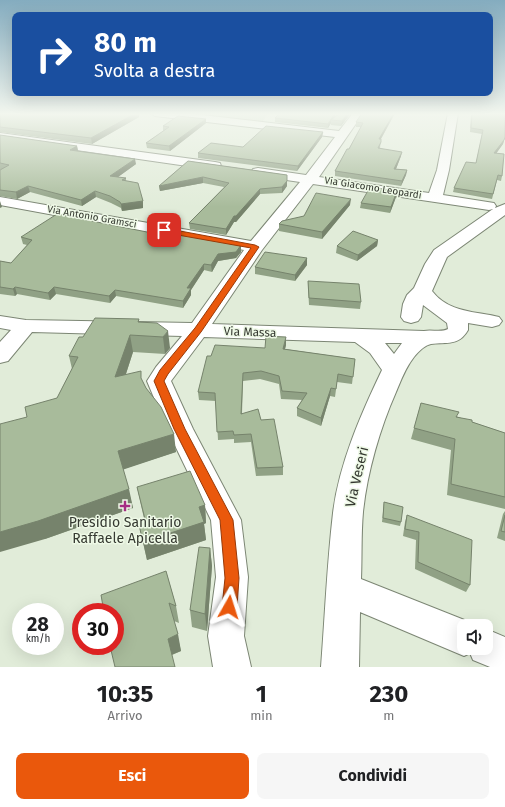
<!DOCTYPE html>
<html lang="it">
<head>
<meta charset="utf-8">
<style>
  :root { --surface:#fff; --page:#f6f6f6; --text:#202124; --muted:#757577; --accent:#ea580c }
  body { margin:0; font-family:"Fira Sans",sans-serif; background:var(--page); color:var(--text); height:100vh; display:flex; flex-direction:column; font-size:15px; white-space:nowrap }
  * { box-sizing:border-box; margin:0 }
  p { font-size:13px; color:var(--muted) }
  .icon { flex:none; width:22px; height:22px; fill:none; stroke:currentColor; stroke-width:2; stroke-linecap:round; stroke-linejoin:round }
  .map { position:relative; height:667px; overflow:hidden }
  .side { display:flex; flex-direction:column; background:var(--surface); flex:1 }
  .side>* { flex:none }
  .hud { position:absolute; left:12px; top:12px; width:481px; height:84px; border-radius:8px; box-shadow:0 4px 16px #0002; background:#1a4fa0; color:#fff; overflow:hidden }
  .tools { position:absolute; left:457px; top:619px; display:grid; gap:8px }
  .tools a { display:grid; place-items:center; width:36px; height:36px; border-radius:8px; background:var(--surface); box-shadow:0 4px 16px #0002; font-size:20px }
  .speed { position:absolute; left:12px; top:603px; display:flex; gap:8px; font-size:20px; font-weight:700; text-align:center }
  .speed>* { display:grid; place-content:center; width:52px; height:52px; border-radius:50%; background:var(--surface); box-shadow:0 4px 16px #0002; line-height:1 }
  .speed small { font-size:10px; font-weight:400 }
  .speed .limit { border:6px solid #d22; background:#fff; color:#111 }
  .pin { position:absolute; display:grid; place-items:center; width:34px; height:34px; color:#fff; margin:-17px; border-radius:8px; box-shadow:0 2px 6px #0006 }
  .me { position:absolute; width:44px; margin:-22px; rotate:6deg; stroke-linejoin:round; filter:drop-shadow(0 0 3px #0008) }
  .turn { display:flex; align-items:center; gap:14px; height:84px; padding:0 16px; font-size:18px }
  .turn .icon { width:52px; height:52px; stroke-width:2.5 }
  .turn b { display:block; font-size:28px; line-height:34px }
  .eta { display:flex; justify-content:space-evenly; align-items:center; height:68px; text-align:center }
  .eta b { font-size:24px; font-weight:700; line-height:28px }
  .action { display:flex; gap:8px; margin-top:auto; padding:8px 16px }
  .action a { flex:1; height:46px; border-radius:8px; background:var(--accent); color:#fff; font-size:16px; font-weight:700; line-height:46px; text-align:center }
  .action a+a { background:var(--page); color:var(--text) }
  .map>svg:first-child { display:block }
  .green { fill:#c4d4b9 }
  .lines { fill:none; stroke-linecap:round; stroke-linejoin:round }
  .minor-casing { stroke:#7c8674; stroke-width:2 }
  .minor { fill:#fff; fill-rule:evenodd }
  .wall { fill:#90a185 }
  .shaded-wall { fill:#76836c }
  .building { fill:#a8bb9b; stroke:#76836c }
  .route { fill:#ea580c; stroke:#983908 }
  .poi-dot { fill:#a52c82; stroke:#eef9e6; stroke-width:1.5 }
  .labels { text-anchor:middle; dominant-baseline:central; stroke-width:3; stroke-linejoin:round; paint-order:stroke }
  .far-street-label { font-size:10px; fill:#353931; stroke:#eef9e6 }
  .street-label { font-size:12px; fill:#353931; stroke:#eef9e6 }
  .near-street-label { font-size:14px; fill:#353931; stroke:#eef9e6 }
  .near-poi-label { font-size:14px; fill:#353931; stroke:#eef9e6 }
</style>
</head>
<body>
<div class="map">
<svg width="505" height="667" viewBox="0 0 505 667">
  <rect width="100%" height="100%" fill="#e1ecd9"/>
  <path class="green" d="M182,113H269L262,122Z"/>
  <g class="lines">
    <g class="minor-casing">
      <path id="minor" d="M150,113H185L339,131L353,113H361L362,115L319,177L429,193L437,170L448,113H458L449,170L443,195L494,203L496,206L495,208L505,204V215L447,257L432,291C449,313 475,311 499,317L502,321L499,325L492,327L468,323V330C459,346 447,342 431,344C425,345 418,352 414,357C406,367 401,380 396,392C380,428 367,473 363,512C361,534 362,557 361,579L477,625L464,626V648H486V629L505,637V667H490L473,660L470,653L464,656L360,612L359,667H321C325,616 327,564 333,513C339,464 361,414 382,370L370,353L355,342L204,337L171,381L193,429L241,520L248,577L244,636L251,667H213L208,636L216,577L211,520L167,429L147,381L156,367L182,336L32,332L8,361L0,363V342L11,330L0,328V316L26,320L192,323L244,250L0,205V197L251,241L300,182L253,175L251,172L253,169L258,168L306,175L335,137L155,116ZM313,184L489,210L493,209L434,250L425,264L414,288L407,295L403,304L401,317L404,321L411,323L418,321L421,317L423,305L447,323L448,329C440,333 432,329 424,331L212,324L262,250ZM385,343H402L394,354Z
        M0,133L215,162L220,163L221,166L220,169L215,170L0,139Z"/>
    </g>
    <use href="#minor" class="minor"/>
  </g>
  <path class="wall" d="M0,113H139V117L92,144L0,132Z
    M201,113H219L217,115Z
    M280,113H336L335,116L334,118L351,113L341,126L331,125V123L328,128L275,122V118Z
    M471,113H505V137L503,144L496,153L502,176L501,181L497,180L492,199L453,192L454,188L476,163L482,134L470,132Z
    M394,115L381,139L380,148L401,156L396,169L407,170L406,175L401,186L335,176V171L349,149L361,127H356V122Z
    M206,119V123L170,151L147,148L146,143L163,131V126Z
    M323,132L322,137L297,171L198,158V153L243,147Z
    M0,135L77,146L78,151L136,164L118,177L126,178V181L143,201V208L122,211L121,208L111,203L96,197L82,206L30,192L17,199L0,196V170L1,169H0Z
    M188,161L287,175V186L282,193L260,194L236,222H234L226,235L190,229L189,223L224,187L203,183L160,191L159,186Z
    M397,191L396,197L390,213L360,208L361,203Z
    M350,205L322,239L279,231V224Z
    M21,237L241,252L236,258L218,261L212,272L204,270L191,290V295L183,308L116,296L110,303L56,294L50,300L17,294L15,296L0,294V261L11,263L27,245L23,244Z
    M378,240L377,246L357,261L336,253L337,246Z
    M307,258V265L295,281L255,274V267Z
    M308,281L361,302L360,309L309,305L308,287Z
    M140,322L157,323L170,348L165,354L133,352L126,374L143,382L176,452L123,469L133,508L45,539L27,417L57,398L72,369L69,356L83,337Z
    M286,345L285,349L355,359L352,384L337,382L335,397L330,396L321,426L297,416V408L302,400L281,399L279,384L260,379L243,381L242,414L261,420L283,467V475L256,476L251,442L234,443V439L218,440L216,401L199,400L198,392L211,356Z
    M421,403L472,422L505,433V509L447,495L451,450L411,439Z
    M137,487L205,505L206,523L204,524L206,540L147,560L139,525L145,523Z
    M384,502L401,522L400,526L382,522Z
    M505,511V541L497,538L503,514Z
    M407,515L470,585L466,592L415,569L416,540L403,536L405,522Z
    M210,548L212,566L207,631L192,627L190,610Z
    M166,571L176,606L179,623L174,621L181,651L172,655L115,667Z"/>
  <path class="shaded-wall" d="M136,113H139V117L92,144L91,138Z
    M335,113H336L335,116L333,120H331V123L328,128V124Z
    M348,113H351L341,126L342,121Z
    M394,113H395L394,115L378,144L379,139Z
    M206,119V123L170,151L169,146Z
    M323,132L322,137L297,171L298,166Z
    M505,137L503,144L493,158L494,153Z
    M77,146L78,151L70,150Z
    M402,152L401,156L394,174V169Z
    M135,159L136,164L111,182L110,176Z
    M407,170L406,175L401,186L402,181Z
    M203,177V183L160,191L159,186Z
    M287,181V186L282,193V187Z
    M28,186L30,192L17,199L16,192Z
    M260,189V194L236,222H234L226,235V229L234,216Z
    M95,191L96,197L82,206L81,200Z
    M397,191L396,197L390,213L391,207Z
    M351,199L350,205L322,239V232Z
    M0,201L2,207L0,208Z
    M143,201V208L122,211L121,204Z
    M378,240L377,246L357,261L358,255Z
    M241,245V252L236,258L218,261L212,272L211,265L218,254Z
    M307,258V265L295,281V275Z
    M204,264V270L191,290V295L183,308V301L187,288Z
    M15,287L17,294L15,296L13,289Z
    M54,287L56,294L50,300L48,293Z
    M115,290L116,296L110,303L109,296Z
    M168,331L170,348L165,354L163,337Z
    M130,335L133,352L119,395L115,377Z
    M286,337V345L283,356V349Z
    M331,388L330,396L321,426V418Z
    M174,434L176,452L122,470L118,451Z
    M129,489L133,508L45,539L0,552V532Z
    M205,505L206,523L204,524L206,540L147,560L143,542L199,507Z
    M210,548L212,566L207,631L205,614Z
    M178,634L181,651L171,655L168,639Z"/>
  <path class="building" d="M0,113H136L91,138L0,127Z
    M280,113H335L328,124L275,118Z
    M340,113H348L342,121L331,120Z
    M362,113H394L379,139H381V142L378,148L402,152L394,169L407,170L402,181L335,171L347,149H349L363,123L356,122Z
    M472,113H505V137L504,140L494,153L504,154L502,176L498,175L493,194L454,188L466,162L476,163L483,130L471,128Z
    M178,116L206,119L169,146L146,143L169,127L163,126Z
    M266,126L323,132L298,166L198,153L211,143L243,147Z
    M0,135L77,146L70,150L135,159L110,176L126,178L122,180L138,183L143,201L121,204L120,202L110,196L95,191L81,200L28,186L16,192L0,190V170L9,165L0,163Z
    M188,161L287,175V181L282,187L260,189L236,216H234L226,229L189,223L229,183L203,177L159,186Z
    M370,187L397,191L391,207L361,203Z
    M316,193L351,199L322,232L279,224L282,221L304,216Z
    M57,214L157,234L161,231L179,233L241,245L236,252L218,254L211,265L204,264L187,288H191L183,301L115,290L109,296L54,287L48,293L15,287L13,289L0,287V261L11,263L32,240L21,237Z
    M353,231L378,240L358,255L337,246Z
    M265,252L307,258L295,275L255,267Z
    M308,281L359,284L361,302L309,298Z
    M95,318L139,319L138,322L157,323L168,331L163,337L130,335L115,377L141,371V378L146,388L161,407L174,434L118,451L129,489L38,521L0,532V424L27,417L25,407L57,398L78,357L69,356L79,337H83Z
    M266,336L286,337L283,349L355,359L353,377L338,374L336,389L331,388L321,418L297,408L307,393L282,391L279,376L261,371L243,373L241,414L258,409L261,420L274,419L283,467L257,468L251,434L234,435L233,431L217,432L215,393L198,392L207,356H211L215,345L265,348Z
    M421,403L459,412L456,417L472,420V422L505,433V497L451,484L455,439L414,428Z
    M190,471L205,505L199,507L204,522L143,542L139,525L146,523L137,487Z
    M384,502L403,507L401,522L383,518Z
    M407,515L472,540L470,585L418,562L419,532L405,529Z
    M505,515V532L501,531Z
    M199,547L210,548L205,614L190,610Z
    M166,571L176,606L169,603L178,634L168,639L175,667H115L110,646H115V612H104L101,595Z"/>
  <linearGradient id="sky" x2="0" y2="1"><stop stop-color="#84acbf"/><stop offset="0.55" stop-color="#f2f6ee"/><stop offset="1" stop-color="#f2f6ee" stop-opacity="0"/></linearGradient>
  <rect width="505" height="207" fill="url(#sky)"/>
  <path class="route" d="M164,228L255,245L259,247L201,332L168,374L164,381L185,429L233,520L239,578L237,607L234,612L229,614L224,612L222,607L225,578L220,520L174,429L154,381L160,370L195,328L251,248L161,232V229Z"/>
  <path class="poi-dot" d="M123 500h4v4h4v4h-4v4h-4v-4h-4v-4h4z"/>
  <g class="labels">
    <g class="far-street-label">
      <text transform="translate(373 188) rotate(9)">Via Giacomo Leopardi</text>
      <text transform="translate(92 217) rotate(10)">Via Antonio Gramsci</text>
    </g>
    <g class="street-label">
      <text transform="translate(250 332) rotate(2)">Via Massa</text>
    </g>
    <g class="near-street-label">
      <text transform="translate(357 477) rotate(-77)">Via Veseri</text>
    </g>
    <g class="near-poi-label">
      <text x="125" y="522">Presidio Sanitario<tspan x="125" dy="16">Raffaele Apicella</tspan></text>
    </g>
  </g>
</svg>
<div class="tools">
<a><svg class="icon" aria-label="sound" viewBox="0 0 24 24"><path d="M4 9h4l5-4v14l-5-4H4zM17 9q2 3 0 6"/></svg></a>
</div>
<div class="speed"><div>28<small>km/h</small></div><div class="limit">30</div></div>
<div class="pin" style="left:164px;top:230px;background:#d93025"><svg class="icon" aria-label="arrive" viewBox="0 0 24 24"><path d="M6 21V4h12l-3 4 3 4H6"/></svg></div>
<svg class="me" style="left:229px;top:607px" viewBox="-20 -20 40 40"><path d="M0-17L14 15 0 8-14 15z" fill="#ea580c" stroke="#fff" stroke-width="4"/></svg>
<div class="hud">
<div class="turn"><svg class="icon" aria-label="right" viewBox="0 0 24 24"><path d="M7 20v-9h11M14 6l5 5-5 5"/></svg><div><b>80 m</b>Svolta a destra</div></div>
</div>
</div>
<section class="side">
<div class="eta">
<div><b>10:35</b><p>Arrivo</p></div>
<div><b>1</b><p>min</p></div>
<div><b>230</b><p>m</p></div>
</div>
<div class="action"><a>Esci</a><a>Condividi</a></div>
</section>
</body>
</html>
